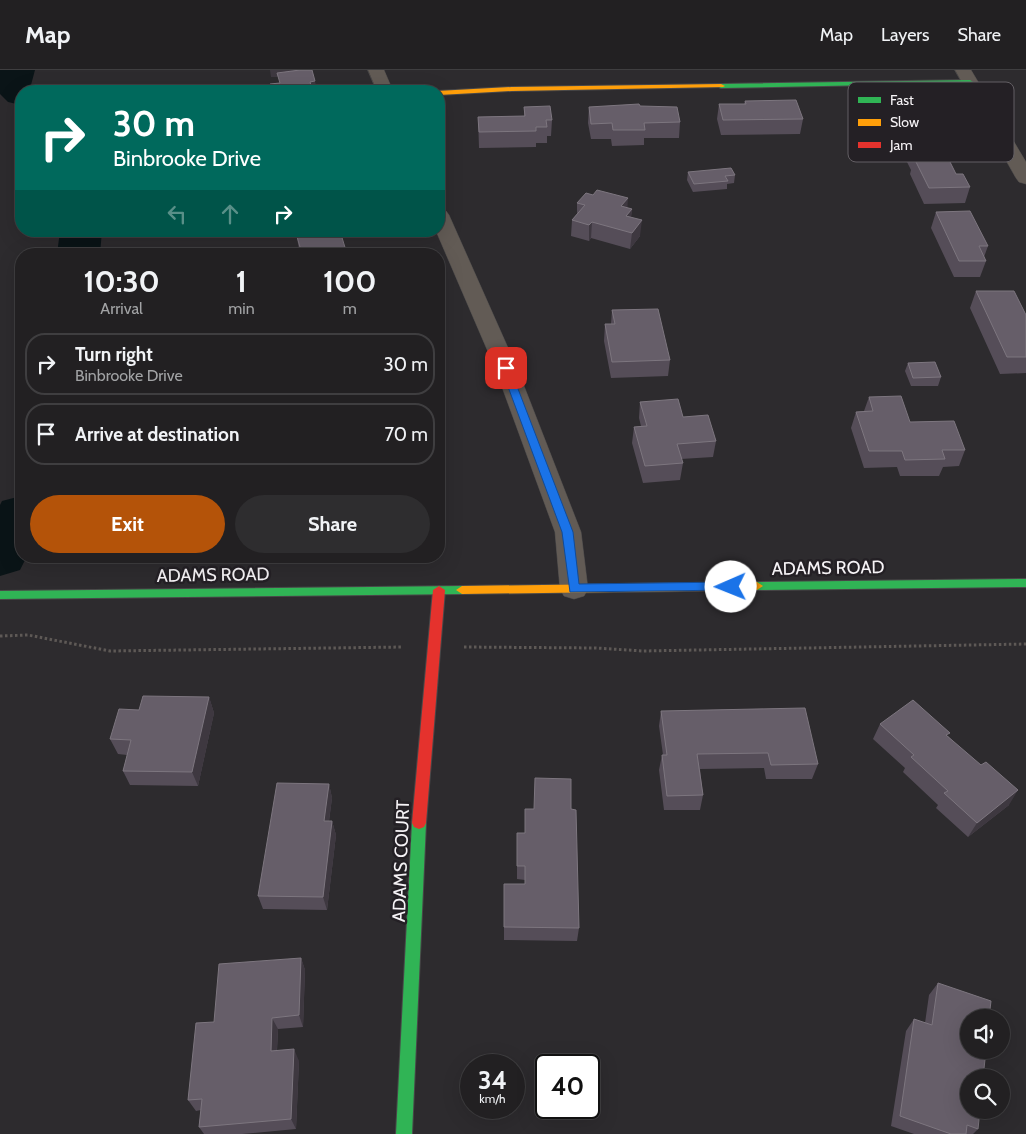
<!DOCTYPE html>
<html lang="en">
<head>
<meta charset="utf-8">
<style>
  :root { --surface:#222022; --page:#2e2d2f; --text:#f1f3f6; --muted:#a2a3a5; --line:#3f3e40; --accent:#b45309 }
  body { margin:0; font-family:Cabin,sans-serif; background:var(--page); color:var(--text); height:100vh; display:flex; flex-direction:column; font-size:19px; white-space:nowrap }
  * { box-sizing:border-box; margin:0 }
  p { font-size:16px; color:var(--muted) }
  .icon { flex:none; width:28px; height:28px; fill:none; stroke:currentColor; stroke-width:2; stroke-linecap:round; stroke-linejoin:round }
  .map { position:relative; flex:1; overflow:hidden }
  .details { position:absolute; left:15px; top:178px; width:430px; height:315px; display:flex; flex-direction:column; background:var(--surface); border-radius:20px; box-shadow:0 5px 20px #0002,0 0 0 1px var(--line) }
  .details>* { flex:none }
  .hud { position:absolute; left:15px; top:15px; width:430px; height:152px; border-radius:20px; box-shadow:0 5px 20px #0002,0 0 0 1px var(--line); background:#00695c; color:#fff; overflow:hidden }
  .tools { position:absolute; left:960px; top:939px; display:grid; gap:10px }
  .tools a { display:grid; place-items:center; width:50px; height:50px; border-radius:50%; background:var(--surface); box-shadow:0 5px 20px #0002,0 0 0 1px var(--line); font-size:25px }
  .speed { position:absolute; left:460px; top:984px; display:flex; gap:10px; font-size:25px; font-weight:700; text-align:center }
  .speed>* { display:grid; place-content:center; width:65px; height:65px; border-radius:50%; background:var(--surface); box-shadow:0 5px 20px #0002,0 0 0 1px var(--line); line-height:1 }
  .speed small { font-size:12px; font-weight:400 }
  .speed .limit { border:2px solid #111; border-radius:8px; background:#fff; color:#111 }
  .pin { position:absolute; display:grid; place-items:center; width:42px; height:42px; color:#fff; margin:-21px; border-radius:10px; box-shadow:0 2px 8px #0006 }
  .me { position:absolute; width:55px; margin:-28px; rotate:269deg; stroke-linejoin:round; filter:drop-shadow(0 0 4px #0008) }
  .turn { display:flex; align-items:center; gap:18px; height:105px; padding:0 15px; font-size:22px }
  .turn .icon { width:65px; height:65px; stroke-width:2.5 }
  .turn b { display:block; font-size:35px; line-height:42px }
  .lanes { display:flex; align-items:center; height:48px; padding:0 15px; background:#0003; justify-content:center; gap:25px; direction:ltr }
  .lanes .off { opacity:.35 }
  .eta { display:flex; justify-content:space-evenly; align-items:center; height:85px; text-align:center }
  .eta b { font-size:30px; font-weight:800; line-height:35px }
  .primary-button { display:flex; gap:10px; margin-top:auto; padding:10px 15px }
  .primary-button a { flex:1; height:58px; border-radius:30px; background:var(--accent); color:#fff; font-size:20px; font-weight:800; line-height:58px; text-align:center }
  .primary-button a+a { background:var(--page); color:var(--text) }
  ul { padding:0; list-style:none }
  li { display:flex; align-items:center; gap:15px; height:62px; margin:0 10px 8px; padding:0 5px; border:2px solid var(--line); border-radius:20px }
  li div { flex:1 }
  li b { display:block; font-size:19px }
  li em { font-style:normal }
  header { display:flex; align-items:center; gap:30px; box-sizing:border-box; height:70px; padding:0 25px; background:var(--surface); border-bottom:1px solid var(--line) }
  header strong { font-size:24px }
  nav { display:flex; gap:28px; margin-inline-start:auto; font-size:18px }
  .map>svg:first-child { display:block }
  .lines { fill:none; stroke-linecap:round; stroke-linejoin:round }
  .river { fill:#0a1417; fill-rule:evenodd }
  .street-casing { stroke:#494849; stroke-width:1 }
  .fast-casing { stroke:#494849; stroke-width:2 }
  .slow-casing { stroke:#494849; stroke-width:2 }
  .jam-casing { stroke:#494849; stroke-width:2 }
  .path { stroke:#5e5956; stroke-width:3; stroke-dasharray:2.5 2.5; stroke-linecap:butt }
  .street { fill:#625b55; fill-rule:evenodd }
  .fast { fill:#30b455; fill-rule:evenodd }
  .slow { fill:#ff9f0a; fill-rule:evenodd }
  .jam { fill:#e5322d; fill-rule:evenodd }
  .wall { fill:#554d58 }
  .shaded-wall { fill:#3e3840 }
  .building { fill:#665e69; stroke:#7d767f }
  .route { fill:#1a73e8; stroke:#114b97 }
  .labels { text-anchor:middle; dominant-baseline:central; stroke-width:5; stroke-linejoin:round; paint-order:stroke }
  .street-label { font-size:18px; fill:#f6f3f6; stroke:#242025 }
  .key { fill:#242025; stroke:#635f64; stroke-width:1 }
  .key-label { font-size:14px; fill:#f6f3f6 }
</style>
</head>
<body>
<header>
<strong>Map</strong>
<nav><a>Map</a><a>Layers</a><a>Share</a></nav>
</header>
<div class="map">
<svg width="1026" height="1064" viewBox="0 0 1026 1064">
  <rect width="100%" height="100%" fill="#2d2b2e"/>
  <g class="lines">
    <path class="river" d="M0,0H35L31,15L37,21H21V35L8,32L0,24Z
      M60,161H102L100,184H57Z
      M21,426V486H27L20,500L0,506V435L2,431Z"/>
    <g class="street-casing">
      <path id="street" d="M368,0H384L393,21H377Z
        M955,0H971L1026,92V114L1019,112L1016,108Z
        M439,139L446,141L449,145L517,298L581,462L588,519L584,526L574,529L564,526L560,519L555,462L495,298L436,161H439Z"/>
    </g>
    <g class="fast-casing">
      <path id="fast" d="M970,10L973,12L972,13L721,18L717,16L721,14Z
        M1026,509V517L757,520L751,516L757,512Z
        M462,516L468,520L462,524L0,529V521Z
        M419,747L424,749L426,753L412,1064H396L412,753L414,749Z"/>
    </g>
    <g class="slow-casing">
      <path id="slow" d="M721,14L725,16L723,17L512,21L439,25L437,21L512,17Z
        M757,512L763,516L757,520L462,524L456,520L462,516Z"/>
    </g>
    <g class="jam-casing">
      <path id="jam" d="M439,516L445,520L426,753L424,757L419,759L414,757L412,753L433,520Z"/>
    </g>
    <path class="path" d="M0,566L28,565L110,581L403,577
      M464,577L596,578L643,581L1026,574"/>
    <use href="#street" class="street"/>
    <use href="#fast" class="fast"/>
    <use href="#slow" class="slow"/>
    <use href="#jam" class="jam"/>
  </g>
  <path class="wall" d="M888,26L927,37L926,41L934,54L933,60L934,63L931,76L956,104L970,117L965,133L924,134L910,104L911,100L907,92L911,79H902L884,41Z
    M745,31L803,49L800,64L721,65L717,49L719,34H744Z
    M640,36L680,52L679,68H644V75L612,76L611,69H591L588,53L589,37Z
    M524,37L552,50L551,66H547V73H536V77L479,78L478,47L524,46Z
    M688,102L735,105L734,113L727,114V119L693,122L687,110Z
    M577,133L627,138L632,139L631,147L640,166L630,179L591,168L589,171L571,166L572,150L577,144Z
    M936,142L988,176L984,187L986,191L980,207H954L931,158Z
    M296,163L347,184H300Z
    M976,221L1026,245V303L1000,304L970,238Z
    M612,240L670,290L668,306L611,308L604,271L605,254H611Z
    M908,293L941,307L938,316H911L905,301Z
    M869,327L910,352L965,380L959,396L943,397L939,406H900L897,397L864,398L851,358L856,342L864,341Z
    M640,332L683,347L716,371L713,387L681,389L683,393L680,410L643,413L632,373L634,357L641,356L639,348Z
    M209,627L214,643L198,716L130,715L123,701L127,685L118,684L110,669L139,640Z
    M661,641L818,694L812,709H766L764,698L700,699L703,725L700,740H664L659,700L662,685H663L659,656Z
    M880,654L948,666L1009,735L968,767L936,738L938,735L903,702L905,698L873,669Z
    M329,714L332,728L329,751H332L336,765L327,840L263,839L258,826Z
    M571,739L579,858L577,871L504,870V814H525V810L517,809V763H525Z
    M301,888L305,900L303,957L278,959L277,981L299,991L296,1059L242,1064H204L199,1057L201,1040L196,1041L188,1030L214,952Z
    M938,913L978,1059L973,1064H914L891,1056L906,961L914,949L925,953L929,925Z"/>
  <path class="shaded-wall" d="M270,0H307L277,3L278,7H271Z
    M315,11L317,21H312L310,12Z
    M628,128L627,144L621,136Z
    M632,139L630,155L625,162L626,146Z
    M642,150L640,166L630,179L632,163Z
    M592,152L591,168L589,171V155Z
    M444,351L445,368L439,369V352Z
    M445,374L446,390L439,392V375Z
    M209,627L214,643L198,716L192,702Z
    M329,714L332,728L327,765L324,751Z
    M1018,720L1009,735L968,767L977,753Z
    M332,751L336,765L327,840L323,827Z
    M301,888L305,900L303,957L299,945Z
    M272,948L278,959L276,993L271,981Z
    M294,979L299,991L296,1059L291,1049Z"/>
  <path class="building" d="M300,0H312L315,11L310,12L313,21H272L270,14L280,13L277,3Z
    M796,30L803,49L723,50L719,34H746L745,31Z
    M639,34L640,36L677,37L680,52L644,53L645,60H613L612,53L591,54L589,37Z
    M550,36L552,50H546L547,57H536V61L479,62L478,47L525,46L524,37Z
    M912,76H942L956,104H963L970,117L929,118L914,88H917Z
    M731,98L735,105L725,106L728,111L694,114L688,102Z
    M597,120L628,128L621,136L632,139L626,146L642,150L632,163L592,152L589,155L572,150L585,135L577,133L586,123L593,125Z
    M970,141L988,176H979L986,191H959L936,142Z
    M309,161H340L347,184H302L296,163Z
    M976,221H1014L1026,245V287H1007Z
    M658,239L670,290L612,292L605,254H615L612,240Z
    M935,292L941,307L913,308L908,293Z
    M901,326L910,352L954,351L965,380H942L945,389L905,390L902,381H869L856,342L873,341L869,327Z
    M678,329L683,347L708,345L716,371L677,374L683,393L645,396L634,357L647,356L640,332Z
    M439,336L444,351L439,352Z
    M439,356L445,374L439,375Z
    M143,626L209,627L192,702L123,701L131,670L110,669L119,639L139,640Z
    M913,630L950,663L946,665L981,695L986,692L1018,720L977,753L944,723L948,721L911,687L914,685L880,654Z
    M805,638L818,694L771,695L768,683L697,684L703,725L667,726L662,685H667L661,641Z
    M535,708L571,709V739L576,740L579,858L504,857V814H525V796H517V763H525V739H534Z
    M277,713L329,714L324,751H332L323,827L258,826Z
    M301,888L299,945L272,948L271,981L294,979L291,1049L199,1057L202,1029L188,1030L196,953L214,952L219,894Z
    M938,913L991,931L989,948H969V980H986L983,1008H969V1040H980L978,1059L967,1055L966,1064H951L900,1046L914,949L932,955Z"/>
  <path class="route" d="M502,295H509L510,298L573,462L579,514L731,512L737,517L735,520L570,522L562,462L501,298Z"/>
  <g class="labels">
    <g class="street-label">
      <text transform="translate(828 498) rotate(-1)">ADAMS ROAD</text>
      <text transform="translate(213 505) rotate(-1)">ADAMS ROAD</text>
      <text transform="translate(401 791) rotate(-88)">ADAMS COURT</text>
    </g>
  </g>
  <rect x="848" y="12" width="166" height="80" rx="8" class="key"/>
  <rect x="858" y="27" width="23" height="6" fill="#30b455"/>
  <rect x="858" y="49" width="23" height="7" fill="#ff9f0a"/>
  <rect x="858" y="72" width="23" height="6" fill="#e5322d"/>
  <g class="key-label">
    <text x="890" y="35">Fast</text>
    <text x="890" y="57">Slow</text>
    <text x="890" y="80">Jam</text>
  </g>
</svg>
<div class="tools">
<a><svg class="icon" aria-label="sound" viewBox="0 0 24 24"><path d="M4 9h4l5-4v14l-5-4H4zM17 9q2 3 0 6"/></svg></a>
<a><svg class="icon" aria-label="search" viewBox="0 0 24 24"><circle cx="10" cy="10" r="6"/><path d="M15 15l6 6"/></svg></a>
</div>
<div class="speed"><div>34<small>km/h</small></div><div class="limit">40</div></div>
<div class="pin" style="left:506px;top:298px;background:#d93025"><svg class="icon" aria-label="arrive" viewBox="0 0 24 24"><path d="M6 21V4h12l-3 4 3 4H6"/></svg></div>
<svg class="me" style="left:731px;top:517px" viewBox="-20 -20 40 40"><circle r="19" fill="#fff"/><path d="M0-13L10 11 0 6-10 11z" fill="#1a73e8"/></svg>
<div class="hud">
<div class="turn"><svg class="icon" aria-label="right" viewBox="0 0 24 24"><path d="M7 20v-9h11M14 6l5 5-5 5"/></svg><div><b>30 m</b>Binbrooke Drive</div></div>
<div class="lanes"><svg class="icon off" aria-label="left" viewBox="0 0 24 24"><path d="M17 20v-9H6M10 6l-5 5 5 5"/></svg><svg class="icon off" aria-label="ahead" viewBox="0 0 24 24"><path d="M12 20V5M6 11l6-6 6 6"/></svg><svg class="icon" aria-label="right" viewBox="0 0 24 24"><path d="M7 20v-9h11M14 6l5 5-5 5"/></svg></div>
</div>
<section class="details">
<div class="eta">
<div><b>10:30</b><p>Arrival</p></div>
<div><b>1</b><p>min</p></div>
<div><b>100</b><p>m</p></div>
</div>
<ul>
<li><svg class="icon" aria-label="right" viewBox="0 0 24 24"><path d="M7 20v-9h11M14 6l5 5-5 5"/></svg><div><b>Turn right</b><p>Binbrooke Drive</p></div><em>30 m</em></li>
<li><svg class="icon" aria-label="arrive" viewBox="0 0 24 24"><path d="M6 21V4h12l-3 4 3 4H6"/></svg><div><b>Arrive at destination</b></div><em>70 m</em></li>
</ul>
<div class="primary-button"><a>Exit</a><a>Share</a></div>
</section>
</div>
</body>
</html>
